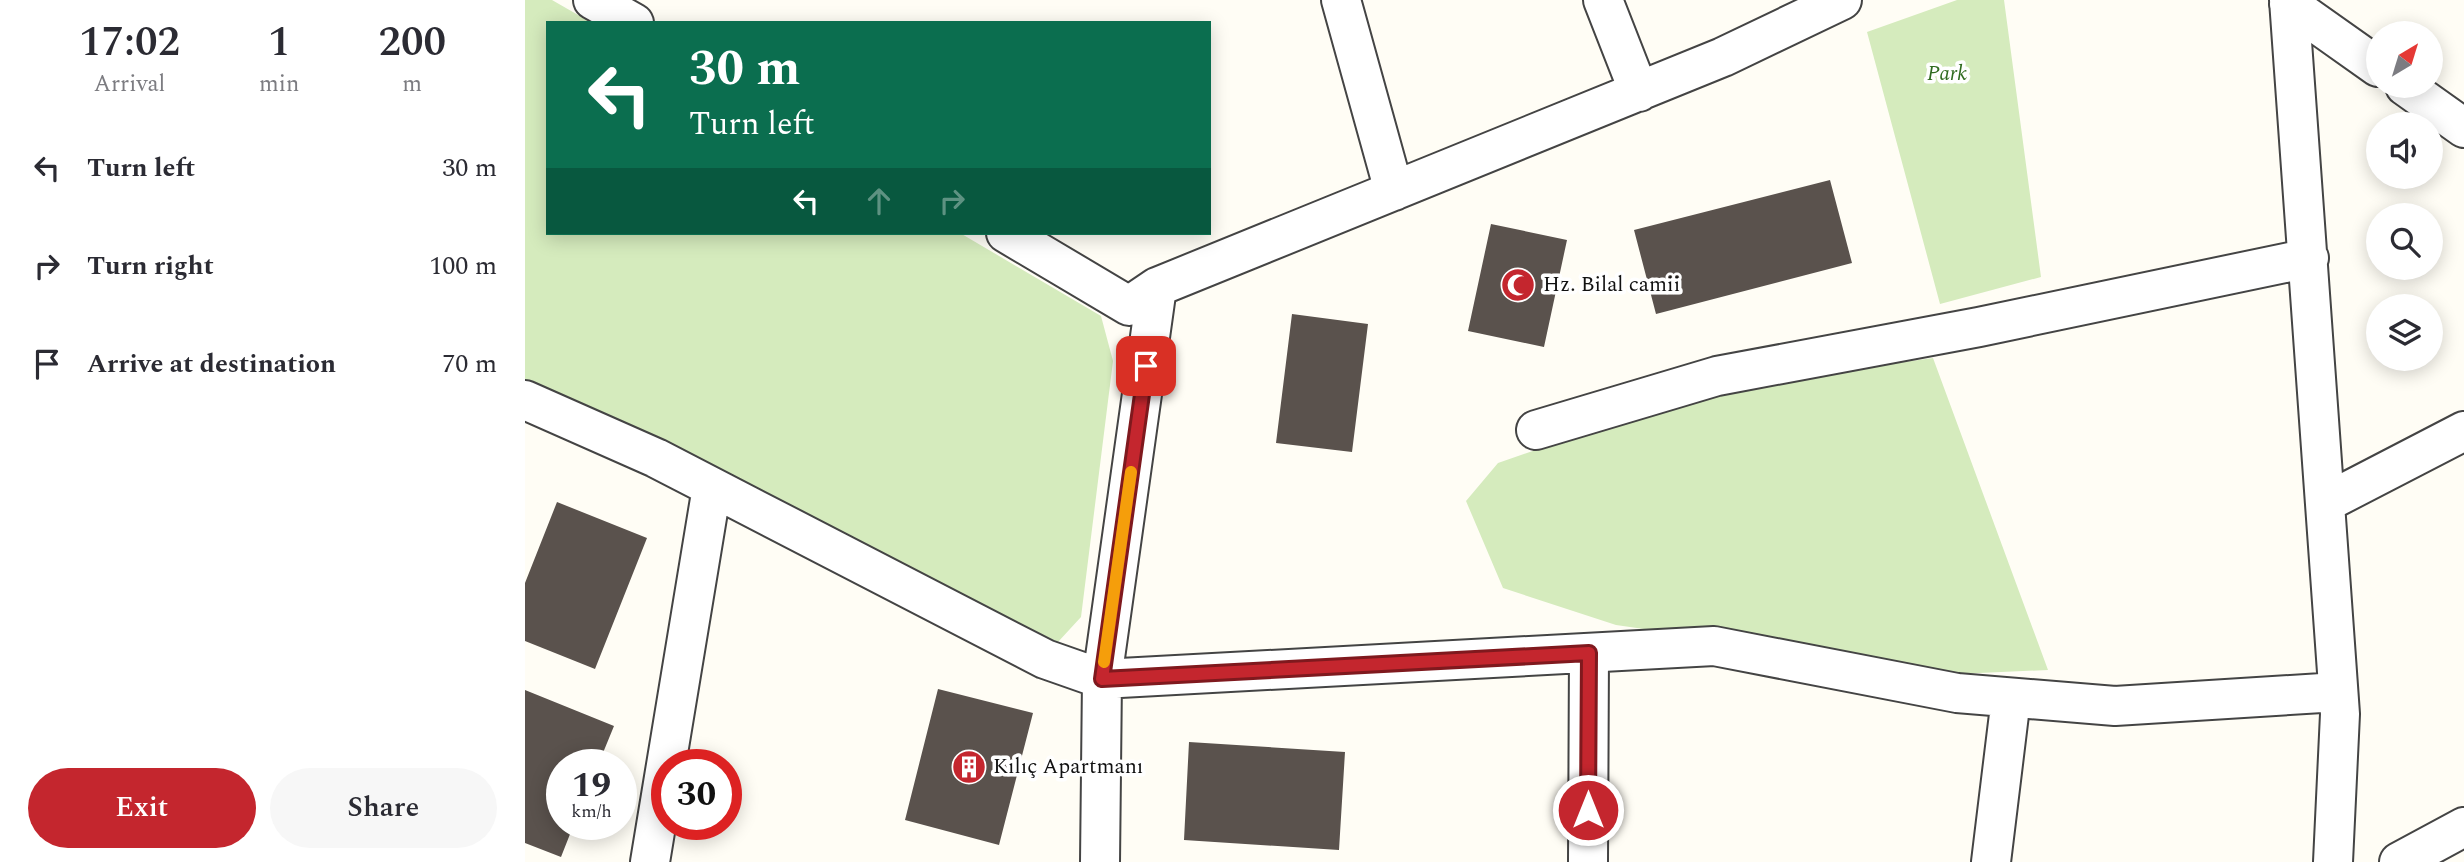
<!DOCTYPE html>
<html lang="en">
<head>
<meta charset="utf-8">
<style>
  :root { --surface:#fff; --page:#f7f7f7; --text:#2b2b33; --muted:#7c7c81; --accent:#c4262e }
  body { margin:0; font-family:Spectral,serif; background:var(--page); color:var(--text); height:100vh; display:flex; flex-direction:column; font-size:26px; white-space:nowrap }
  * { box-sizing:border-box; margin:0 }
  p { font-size:23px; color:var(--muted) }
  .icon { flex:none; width:38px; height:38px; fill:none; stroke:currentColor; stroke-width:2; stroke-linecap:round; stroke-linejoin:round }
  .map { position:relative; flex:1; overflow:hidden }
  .drawer { display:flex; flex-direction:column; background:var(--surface); width:525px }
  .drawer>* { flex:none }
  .hud { position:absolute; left:21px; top:21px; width:665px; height:214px; border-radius:0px; box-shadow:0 4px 18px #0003; background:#0b6e4f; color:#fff; overflow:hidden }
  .needle { width:46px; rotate:38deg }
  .tools { position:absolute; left:1841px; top:21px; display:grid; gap:14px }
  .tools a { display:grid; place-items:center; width:77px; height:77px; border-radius:50%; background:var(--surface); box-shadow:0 4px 18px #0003; font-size:35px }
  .speed { position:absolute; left:21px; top:749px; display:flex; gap:14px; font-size:35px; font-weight:700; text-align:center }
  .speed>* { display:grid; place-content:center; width:91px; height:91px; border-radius:50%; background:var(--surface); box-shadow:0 4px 18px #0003; line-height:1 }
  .speed small { font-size:18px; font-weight:400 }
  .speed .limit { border:10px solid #d22; background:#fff; color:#111 }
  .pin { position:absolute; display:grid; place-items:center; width:60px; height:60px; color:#fff; margin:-30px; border-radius:14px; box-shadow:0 4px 10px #0006 }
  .me { position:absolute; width:77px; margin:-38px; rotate:0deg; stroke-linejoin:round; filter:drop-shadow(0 0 5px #0008) }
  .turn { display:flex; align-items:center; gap:24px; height:147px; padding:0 28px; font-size:32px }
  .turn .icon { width:91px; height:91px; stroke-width:2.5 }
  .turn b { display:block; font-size:49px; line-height:60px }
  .lanes { display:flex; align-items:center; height:66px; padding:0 28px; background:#0003; justify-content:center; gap:35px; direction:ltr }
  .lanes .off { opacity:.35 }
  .eta { display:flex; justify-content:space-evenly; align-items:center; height:119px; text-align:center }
  .eta b { font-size:42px; font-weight:600; line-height:49px }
  .primary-button { display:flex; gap:14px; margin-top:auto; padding:14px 28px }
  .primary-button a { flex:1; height:80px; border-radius:42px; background:var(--accent); color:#fff; font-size:28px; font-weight:600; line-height:80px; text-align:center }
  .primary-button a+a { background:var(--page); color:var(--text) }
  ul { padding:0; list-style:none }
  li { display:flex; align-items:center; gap:21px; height:98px; padding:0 28px }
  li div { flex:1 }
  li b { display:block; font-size:26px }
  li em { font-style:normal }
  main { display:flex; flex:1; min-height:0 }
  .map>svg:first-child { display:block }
  .green { fill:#d5ebbd }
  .building { fill:#5a524d }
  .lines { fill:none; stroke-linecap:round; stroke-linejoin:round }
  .minor-casing { stroke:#444; stroke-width:42 }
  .minor { stroke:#fff; stroke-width:38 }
  .route-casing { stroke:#7f191e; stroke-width:18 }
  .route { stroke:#c4262e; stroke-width:12 }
  .slow { stroke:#f59e0b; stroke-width:12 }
  .labels { text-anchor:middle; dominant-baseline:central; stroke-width:7; stroke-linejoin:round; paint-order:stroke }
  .park-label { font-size:21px; font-style:italic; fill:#2f6b1f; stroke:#fff }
  .poi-label { font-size:21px; fill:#111; stroke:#fff; text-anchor:start }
</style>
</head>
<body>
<main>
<section class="drawer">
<div class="eta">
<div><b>17:02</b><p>Arrival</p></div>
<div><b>1</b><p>min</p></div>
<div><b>200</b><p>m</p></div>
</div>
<ul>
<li><svg class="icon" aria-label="left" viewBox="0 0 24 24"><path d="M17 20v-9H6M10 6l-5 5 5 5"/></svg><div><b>Turn left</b></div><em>30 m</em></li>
<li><svg class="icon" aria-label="right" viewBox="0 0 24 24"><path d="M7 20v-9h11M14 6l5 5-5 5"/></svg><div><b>Turn right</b></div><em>100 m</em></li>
<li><svg class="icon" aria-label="arrive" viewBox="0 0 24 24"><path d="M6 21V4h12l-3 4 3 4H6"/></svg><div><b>Arrive at destination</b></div><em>70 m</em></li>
</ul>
<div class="primary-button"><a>Exit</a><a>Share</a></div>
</section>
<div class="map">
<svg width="1939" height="862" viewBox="0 0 1939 862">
  <rect width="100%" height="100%" fill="#fffdf5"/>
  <path class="green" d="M0,0H27L67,23H23V233H435L576,316L588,361L556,617L533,642L0,382Z
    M1432,0H1479L1516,277L1415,304L1342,32Z
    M1408,358L1523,670L1432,674L1091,625L978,588L941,501L973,463L1191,388Z"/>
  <path class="building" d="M1305,180L1327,263L1131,314L1109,230Z
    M966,224L1042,240L1019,347L943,331Z
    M767,314L843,324L827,452L751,443Z
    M32,502L122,538L70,669L0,641V583Z
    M413,689L508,713L474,845L380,820Z
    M0,690L89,726L73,765H37V824H49L36,857L0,843Z
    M664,742L820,752L814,850L659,840Z"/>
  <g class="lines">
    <g class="minor-casing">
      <path id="minor" d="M68,0L109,23
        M816,0L869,191
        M1078,0L1114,92
        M1764,0L1815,714L1808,862
        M1764,4L1853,67
        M1880,86L1939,128
        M481,233L604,306L632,287L1198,57L1317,0
        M0,400L131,458L520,659L577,679L1189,646L1432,693L1590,706L1813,692
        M1011,430L1192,376L1454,327L1784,258
        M1800,503L1939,431
        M125,862L187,487
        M575,862L577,679L632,287
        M1063,862L1064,653
        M1466,862L1486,698
        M1874,862L1939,827"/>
    </g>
    <use href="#minor" class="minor"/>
  </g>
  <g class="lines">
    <g class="route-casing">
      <path id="route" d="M621,366L577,679L1064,653L1063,810"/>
    </g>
    <use href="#route" class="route"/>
    <path class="slow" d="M579,662L606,472"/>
  </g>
  <defs>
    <g id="mosque-disc" transform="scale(1.75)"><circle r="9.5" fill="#c4262e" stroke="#fff"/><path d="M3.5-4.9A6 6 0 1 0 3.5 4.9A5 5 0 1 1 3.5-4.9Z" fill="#fff"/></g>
    <g id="building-disc" transform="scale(1.75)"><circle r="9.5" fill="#c4262e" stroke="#fff"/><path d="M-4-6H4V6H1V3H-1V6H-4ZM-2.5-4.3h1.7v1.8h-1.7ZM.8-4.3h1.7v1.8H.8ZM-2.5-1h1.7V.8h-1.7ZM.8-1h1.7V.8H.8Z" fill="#fff"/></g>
  </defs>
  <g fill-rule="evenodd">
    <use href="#mosque-disc" x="993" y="285"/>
    <use href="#building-disc" x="444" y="767"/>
  </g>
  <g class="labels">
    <g class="park-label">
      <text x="1422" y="74">Park</text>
    </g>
    <g class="poi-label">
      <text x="1018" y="285">Hz. Bilal camii</text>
      <text x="468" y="767">Kılıç Apartmanı</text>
    </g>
  </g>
</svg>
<div class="tools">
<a><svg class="needle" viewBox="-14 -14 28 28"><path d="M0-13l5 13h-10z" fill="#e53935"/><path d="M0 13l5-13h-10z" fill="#7c7c81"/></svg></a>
<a><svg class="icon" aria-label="sound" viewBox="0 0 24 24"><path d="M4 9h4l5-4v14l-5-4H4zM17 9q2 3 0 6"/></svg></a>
<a><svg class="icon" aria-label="search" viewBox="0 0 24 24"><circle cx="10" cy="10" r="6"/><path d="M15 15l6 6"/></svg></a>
<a><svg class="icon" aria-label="layers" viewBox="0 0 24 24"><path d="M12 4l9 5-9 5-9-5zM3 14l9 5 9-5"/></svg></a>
</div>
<div class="speed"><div>19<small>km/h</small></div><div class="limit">30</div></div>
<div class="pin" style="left:621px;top:366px;background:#d93025"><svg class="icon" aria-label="arrive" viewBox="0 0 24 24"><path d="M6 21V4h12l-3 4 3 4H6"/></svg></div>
<svg class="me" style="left:1063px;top:810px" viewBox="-20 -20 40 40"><circle r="17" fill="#c4262e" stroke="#fff" stroke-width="3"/><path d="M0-11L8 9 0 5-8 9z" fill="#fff"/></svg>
<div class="hud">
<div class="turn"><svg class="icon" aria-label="left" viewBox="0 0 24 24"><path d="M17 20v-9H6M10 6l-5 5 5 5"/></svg><div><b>30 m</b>Turn left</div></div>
<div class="lanes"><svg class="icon" aria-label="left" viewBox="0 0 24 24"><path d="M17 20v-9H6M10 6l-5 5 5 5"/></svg><svg class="icon off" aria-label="ahead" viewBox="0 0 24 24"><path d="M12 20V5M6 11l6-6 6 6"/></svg><svg class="icon off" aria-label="right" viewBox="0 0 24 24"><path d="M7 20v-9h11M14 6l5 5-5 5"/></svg></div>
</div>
</div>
</main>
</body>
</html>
